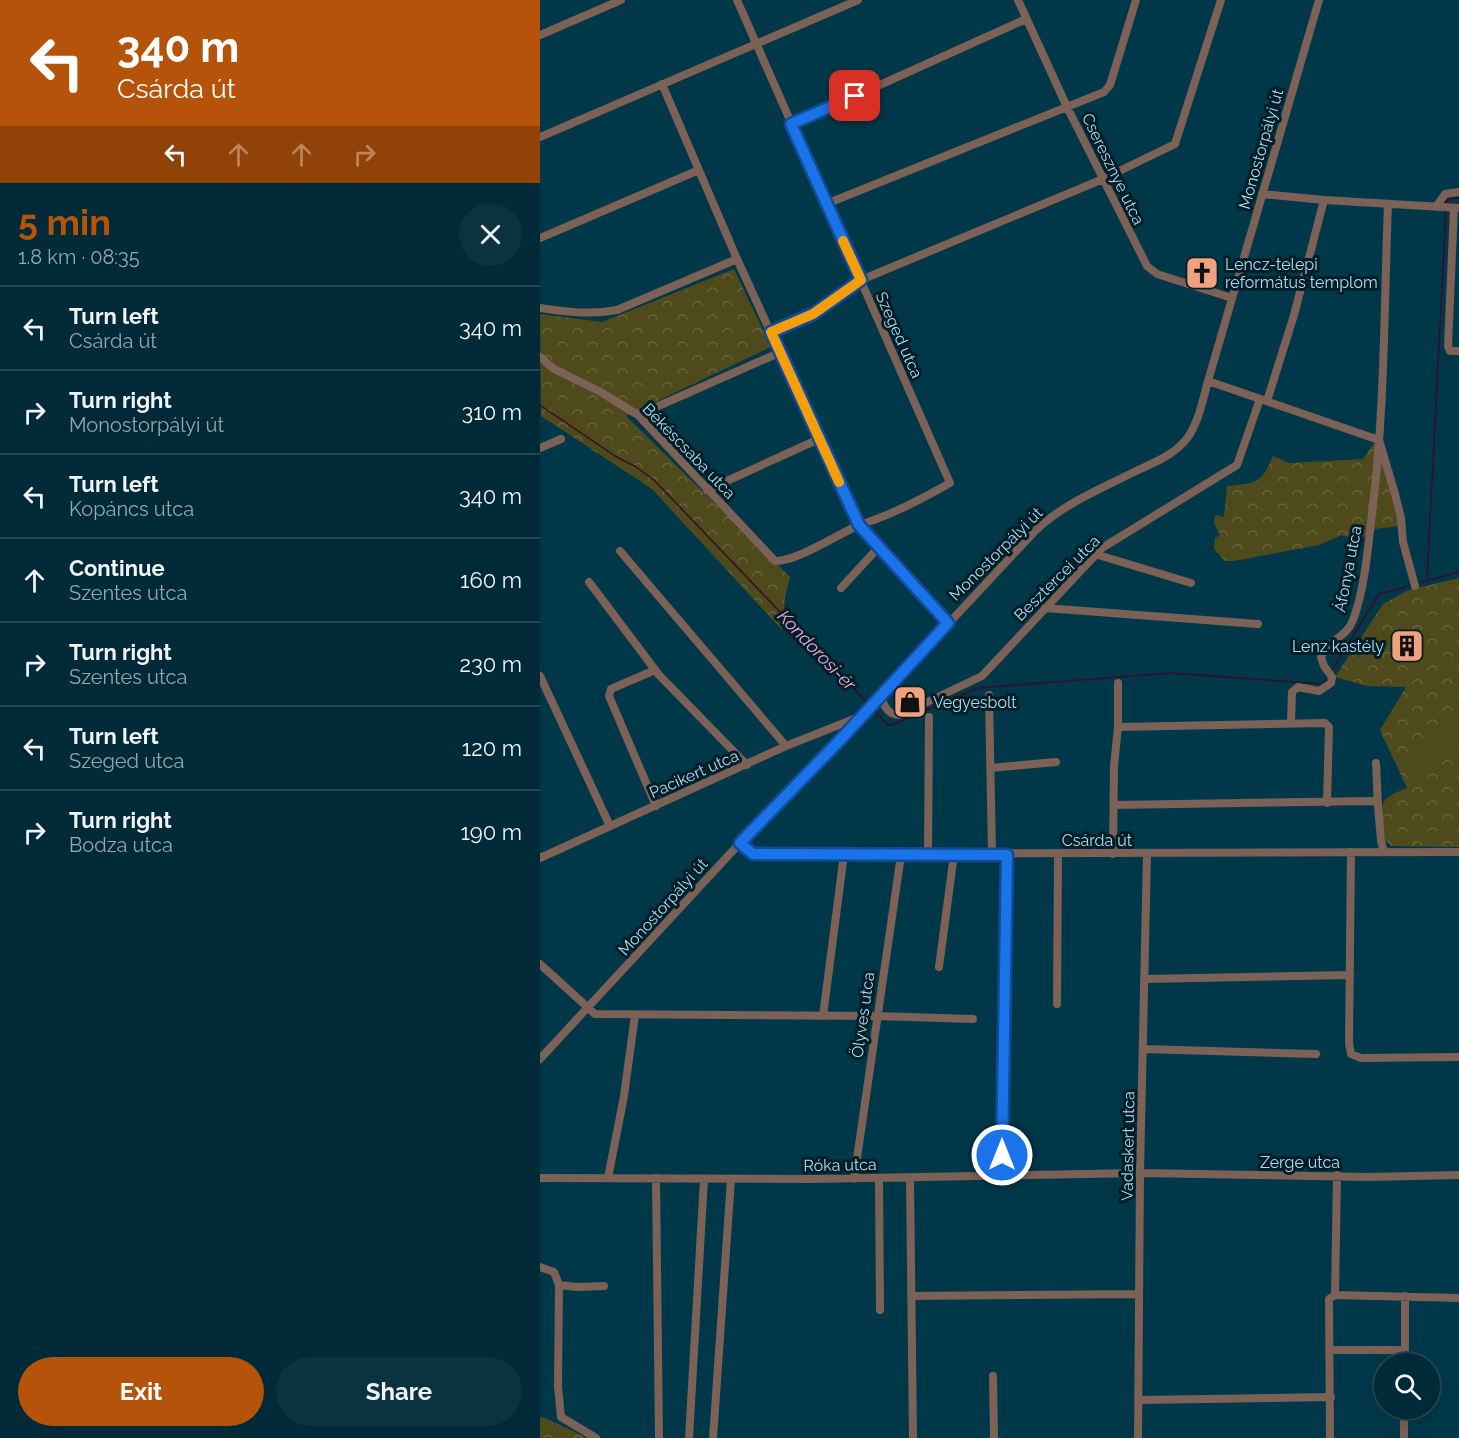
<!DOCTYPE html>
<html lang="en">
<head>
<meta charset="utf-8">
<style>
  :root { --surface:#002a37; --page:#0a323f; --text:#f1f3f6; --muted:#95a7ad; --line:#224652; --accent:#b45309 }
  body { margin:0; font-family:Raleway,sans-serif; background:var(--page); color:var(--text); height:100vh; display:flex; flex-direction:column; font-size:22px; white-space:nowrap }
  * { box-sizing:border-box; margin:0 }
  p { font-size:20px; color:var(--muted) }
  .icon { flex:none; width:33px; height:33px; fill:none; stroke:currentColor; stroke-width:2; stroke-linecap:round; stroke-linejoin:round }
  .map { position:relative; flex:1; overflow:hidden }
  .drawer { display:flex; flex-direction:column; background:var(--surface); width:540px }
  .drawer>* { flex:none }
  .guide { background:#b45309; color:#fff; overflow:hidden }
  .fabs { position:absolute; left:834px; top:1353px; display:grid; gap:12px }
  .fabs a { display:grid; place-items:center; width:66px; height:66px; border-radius:50%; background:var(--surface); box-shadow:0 6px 24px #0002,0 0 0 2px var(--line); font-size:30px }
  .pin { position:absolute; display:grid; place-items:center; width:51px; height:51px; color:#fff; margin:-26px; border-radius:12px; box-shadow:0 3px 9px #0006 }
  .me { position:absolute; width:66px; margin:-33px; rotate:0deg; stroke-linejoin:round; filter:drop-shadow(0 0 4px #0008) }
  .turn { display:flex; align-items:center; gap:21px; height:126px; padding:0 18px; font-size:27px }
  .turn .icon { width:78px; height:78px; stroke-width:2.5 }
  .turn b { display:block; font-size:42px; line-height:51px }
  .lanes { display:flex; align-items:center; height:57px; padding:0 18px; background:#0003; justify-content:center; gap:30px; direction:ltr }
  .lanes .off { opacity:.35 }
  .round { display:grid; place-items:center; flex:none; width:63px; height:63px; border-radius:32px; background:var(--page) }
  .overview { display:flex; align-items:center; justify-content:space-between; height:102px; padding:0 18px }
  h1 { font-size:36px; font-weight:700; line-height:45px; color:var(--accent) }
  .action { display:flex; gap:12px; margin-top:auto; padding:12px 18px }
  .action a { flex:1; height:69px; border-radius:36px; background:var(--accent); color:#fff; font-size:24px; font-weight:700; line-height:69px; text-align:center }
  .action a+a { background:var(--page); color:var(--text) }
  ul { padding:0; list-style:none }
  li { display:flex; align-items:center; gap:18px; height:84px; padding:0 18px; border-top:2px solid var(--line) }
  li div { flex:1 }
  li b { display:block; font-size:22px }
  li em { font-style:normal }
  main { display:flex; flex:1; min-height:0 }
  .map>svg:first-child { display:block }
  .forest { fill:url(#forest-crowns) }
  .pitch { fill:#4e4a1c }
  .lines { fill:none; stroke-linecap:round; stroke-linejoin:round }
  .stream { stroke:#3c0a2b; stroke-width:1.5 }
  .minor { stroke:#7c6156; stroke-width:8 }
  .route-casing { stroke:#114b97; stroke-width:15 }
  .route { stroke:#1a73e8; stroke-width:10 }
  .slow { stroke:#f59e0b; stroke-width:10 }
  .labels { text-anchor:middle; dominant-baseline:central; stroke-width:6; stroke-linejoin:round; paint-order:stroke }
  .street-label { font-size:16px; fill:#b0dbec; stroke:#001e28 }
  .poi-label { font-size:16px; fill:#b0dbec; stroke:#001e28; text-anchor:start }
  .water-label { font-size:18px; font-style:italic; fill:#f7a3d4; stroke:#001e28 }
</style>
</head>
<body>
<main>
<section class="drawer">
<div class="guide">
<div class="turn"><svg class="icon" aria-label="left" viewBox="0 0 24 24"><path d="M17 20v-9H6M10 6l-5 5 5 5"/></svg><div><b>340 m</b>Csárda út</div></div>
<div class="lanes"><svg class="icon" aria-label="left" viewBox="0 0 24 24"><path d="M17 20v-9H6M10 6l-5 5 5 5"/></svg><svg class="icon off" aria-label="ahead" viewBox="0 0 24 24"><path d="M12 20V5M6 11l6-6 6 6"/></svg><svg class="icon off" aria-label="ahead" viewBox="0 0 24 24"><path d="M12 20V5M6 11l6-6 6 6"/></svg><svg class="icon off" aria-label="right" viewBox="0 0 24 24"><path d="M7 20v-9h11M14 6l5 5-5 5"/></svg></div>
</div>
<div class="overview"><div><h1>5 min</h1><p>1.8 km · 08:35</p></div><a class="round"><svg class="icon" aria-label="close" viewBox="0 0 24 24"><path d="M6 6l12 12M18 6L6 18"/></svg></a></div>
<ul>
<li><svg class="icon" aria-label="left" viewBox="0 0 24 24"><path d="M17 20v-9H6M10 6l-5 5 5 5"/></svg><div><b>Turn left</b><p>Csárda út</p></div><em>340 m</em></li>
<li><svg class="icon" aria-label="right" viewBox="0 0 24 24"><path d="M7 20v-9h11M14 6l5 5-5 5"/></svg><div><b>Turn right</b><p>Monostorpályi út</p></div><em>310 m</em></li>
<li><svg class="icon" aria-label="left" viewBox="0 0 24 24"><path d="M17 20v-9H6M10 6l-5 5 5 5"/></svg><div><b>Turn left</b><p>Kopáncs utca</p></div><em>340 m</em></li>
<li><svg class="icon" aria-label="ahead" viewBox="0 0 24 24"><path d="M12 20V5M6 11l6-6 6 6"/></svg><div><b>Continue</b><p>Szentes utca</p></div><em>160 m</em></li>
<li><svg class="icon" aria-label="right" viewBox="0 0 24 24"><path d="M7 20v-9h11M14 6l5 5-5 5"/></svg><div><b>Turn right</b><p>Szentes utca</p></div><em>230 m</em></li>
<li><svg class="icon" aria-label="left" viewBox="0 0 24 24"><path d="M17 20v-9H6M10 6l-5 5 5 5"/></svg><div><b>Turn left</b><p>Szeged utca</p></div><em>120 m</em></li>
<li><svg class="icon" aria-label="right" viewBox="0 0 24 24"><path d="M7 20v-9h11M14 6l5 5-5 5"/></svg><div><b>Turn right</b><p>Bodza utca</p></div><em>190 m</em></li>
</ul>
<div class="action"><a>Exit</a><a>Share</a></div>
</section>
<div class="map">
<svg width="919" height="1438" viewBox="0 0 919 1438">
  <defs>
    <pattern id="forest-crowns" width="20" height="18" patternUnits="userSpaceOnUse" patternTransform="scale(1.5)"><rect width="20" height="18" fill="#4e4a1c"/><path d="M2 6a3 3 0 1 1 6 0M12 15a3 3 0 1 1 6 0" fill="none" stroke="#65643d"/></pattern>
  </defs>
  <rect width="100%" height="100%" fill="#003849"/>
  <path class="forest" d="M194,269L231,347L86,416L250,577L245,598L242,630L112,489L1,416L0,314L62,322Z
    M834,443L841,450L859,526L835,529L831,535L814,539L802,535L779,545L694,561H685L674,549L675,538L680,535L674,523L675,515L684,517L687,486C717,483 721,484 733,456L749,463L823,459Z
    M919,578V847L851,846L845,840C842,809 833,800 867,788L840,730L866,687L827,686L795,677L843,604L869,590Z
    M0,1417L5,1418L48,1438H0Z"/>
  <path class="pitch" d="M919,714V751L908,754L897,721Z
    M899,743L903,757L873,767L868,753Z"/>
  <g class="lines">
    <path class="stream" d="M906,205V201L911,198H919
      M0,405L75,456L96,467L114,480L328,704
      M887,579L906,209
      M879,583L919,572
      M792,670L839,594L870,586
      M333,710L348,725H352L437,688L631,673L781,684L787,680"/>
    <path class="minor" d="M478,0L527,107L607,266L617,274L692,298
      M0,35L81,0
      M122,84L197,259L319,525L408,623
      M251,125L486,19
      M0,137L318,0
      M722,194L784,200L919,208
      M286,204L564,92L570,85L596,0
      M896,207L905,194L919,192
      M914,208L908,346L910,351H919
      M0,238L159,170
      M0,308C27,312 50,315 77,310L197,259
      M231,332L273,314L321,280L563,179L635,144L681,0
      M0,357L14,369L59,391L98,415L235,561C255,562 297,535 317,526C324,523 331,521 339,518C363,509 387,496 410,483L197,0
      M668,381L839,440L855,494L861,518L863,542L875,586
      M727,401L754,315L784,200
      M98,415L241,352
      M0,448L21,439
      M167,490L279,439
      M80,551L246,746
      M555,554L651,583
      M49,582L119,675L207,765
      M301,588L338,548
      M505,608L718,624
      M115,670L71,689L69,696L116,806
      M0,676L70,826
      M340,695C344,705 347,715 360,715L442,676L562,548L697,465L720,399
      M449,695L452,854
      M751,723L752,692L758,687L779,691L791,683L792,677L784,666L781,657C788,640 807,637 813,620C825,588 828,547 832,513C845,411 844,307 848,204
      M578,727L785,723L789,727L787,803
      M836,763L838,806
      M450,768L516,762
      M574,805L832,801L837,802L838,806L841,841L844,852
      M200,843L213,854L919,852
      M811,852L809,1043L811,1054L821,1058L919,1057
      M388,854L389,717
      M573,854L574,766L578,727V683
      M0,858L246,746L319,717
      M0,964L55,1014L336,1016L433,1019
      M399,967L414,854
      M604,979L810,975
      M517,1004L518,854
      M283,1016L304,854
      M603,1049L776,1054
      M0,1059L200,843L301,739L495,531C523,504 560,489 594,472C613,463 635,455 648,437C659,421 663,399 668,381L779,0
      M370,1177L373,1438
      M462,1177L467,855
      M0,1178L270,1179L600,1173L828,1177L919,1175
      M68,1178L84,1096L95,1015
      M116,1178L119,1438
      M339,1178L340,1310
      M314,1179L361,855
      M0,1267L14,1272L19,1285L18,1386L21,1417L56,1438
      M19,1285L37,1287L64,1286
      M795,1295L919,1298
      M795,1295L797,1175
      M371,1296L599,1294
      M790,1350H865
      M865,1364V1296
      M453,1376L454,1438
      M598,1400L791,1397
      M149,1438L164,1179
      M173,1438L191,1179
      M598,1438L600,1173L607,854
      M790,1438L789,1299L795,1295
      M864,1438V1408"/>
  </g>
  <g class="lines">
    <g class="route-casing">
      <path id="route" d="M315,96L251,124L321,280L273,314L231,332L319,525L408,623L301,739L200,843L213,854L467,855L462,1155"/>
    </g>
    <use href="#route" class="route"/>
    <path class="slow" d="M299,482L231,332L273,314L321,280L303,241"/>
  </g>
  <defs>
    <g id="church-square" transform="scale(1.725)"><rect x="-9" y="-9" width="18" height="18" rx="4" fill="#f1a17e" stroke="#001e28"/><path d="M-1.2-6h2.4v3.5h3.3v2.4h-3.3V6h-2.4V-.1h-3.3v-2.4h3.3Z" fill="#111"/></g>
    <g id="building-square" transform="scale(1.725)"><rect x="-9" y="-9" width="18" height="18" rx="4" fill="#f1a17e" stroke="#001e28"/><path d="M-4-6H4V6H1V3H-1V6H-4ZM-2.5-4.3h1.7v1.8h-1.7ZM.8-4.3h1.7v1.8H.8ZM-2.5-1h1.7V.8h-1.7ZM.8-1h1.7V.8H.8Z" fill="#111"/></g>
    <g id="shop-square" transform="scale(1.725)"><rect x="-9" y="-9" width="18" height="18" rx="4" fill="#f1a17e" stroke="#001e28"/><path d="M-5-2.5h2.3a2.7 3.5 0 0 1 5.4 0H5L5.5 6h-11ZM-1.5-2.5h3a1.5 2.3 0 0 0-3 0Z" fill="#111"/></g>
  </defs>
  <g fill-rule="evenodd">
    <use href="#church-square" x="662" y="273"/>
    <use href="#building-square" x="867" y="646"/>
    <use href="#shop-square" x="370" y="702"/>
  </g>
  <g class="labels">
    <g class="street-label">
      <text transform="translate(721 149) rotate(-74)">Monostorpályi út</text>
      <text transform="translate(573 169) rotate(64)">Cseresznye utca</text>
      <text transform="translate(359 335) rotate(66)">Szeged utca</text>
      <text transform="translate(149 451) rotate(46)">Békéscsaba utca</text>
      <text transform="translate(456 554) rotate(-45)">Monostorpályi út</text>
      <text transform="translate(808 569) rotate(-79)">Áfonya utca</text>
      <text transform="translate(517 578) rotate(-45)">Besztercei utca</text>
      <text transform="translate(154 774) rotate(-24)">Pacikert utca</text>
      <text x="557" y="840">Csárda út</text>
      <text transform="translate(123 907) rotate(-48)">Monostorpályi út</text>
      <text transform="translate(323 1015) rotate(-82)">Ölyves utca</text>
      <text transform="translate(588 1146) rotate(-89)">Vadaskert utca</text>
      <text x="760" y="1162">Zerge utca</text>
      <text transform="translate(300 1165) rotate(-1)">Róka utca</text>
    </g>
    <g class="poi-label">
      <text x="685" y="264">Lencz-telepi<tspan x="685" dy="18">református templom</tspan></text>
      <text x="844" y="646" text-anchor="end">Lenz kastély</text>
      <text x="393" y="702">Vegyesbolt</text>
    </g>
    <g class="water-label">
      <text transform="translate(277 650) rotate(46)">Kondorosi-ér</text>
    </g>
  </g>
</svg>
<div class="fabs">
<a><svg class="icon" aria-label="search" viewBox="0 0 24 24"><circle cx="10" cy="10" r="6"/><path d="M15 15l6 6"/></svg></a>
</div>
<div class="pin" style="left:315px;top:96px;background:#d93025"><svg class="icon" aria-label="arrive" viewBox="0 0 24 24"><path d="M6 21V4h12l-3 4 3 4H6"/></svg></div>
<svg class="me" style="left:462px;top:1155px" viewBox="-20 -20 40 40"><circle r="17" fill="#1a73e8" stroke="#fff" stroke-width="3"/><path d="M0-11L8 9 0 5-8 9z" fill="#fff"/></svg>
</div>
</main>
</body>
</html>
